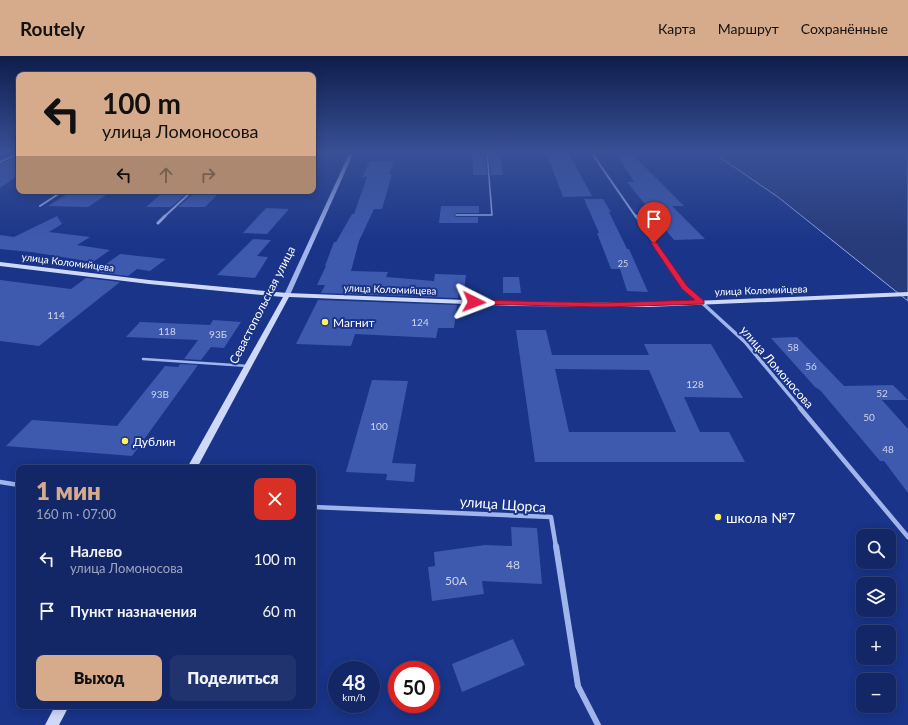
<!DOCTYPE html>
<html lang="ru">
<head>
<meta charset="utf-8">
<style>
  :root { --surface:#132766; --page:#20336f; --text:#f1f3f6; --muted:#9da5bf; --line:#32447a; --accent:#d6ab8b }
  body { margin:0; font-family:Lato,sans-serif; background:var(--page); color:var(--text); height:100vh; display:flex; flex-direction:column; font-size:15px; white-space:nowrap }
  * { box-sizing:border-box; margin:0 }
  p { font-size:13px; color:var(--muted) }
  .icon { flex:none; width:22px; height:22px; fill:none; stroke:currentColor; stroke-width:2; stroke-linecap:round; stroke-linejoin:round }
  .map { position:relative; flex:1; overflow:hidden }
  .side { position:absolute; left:16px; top:409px; width:300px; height:244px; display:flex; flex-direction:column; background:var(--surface); border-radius:8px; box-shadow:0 2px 10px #0003,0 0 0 1px var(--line) }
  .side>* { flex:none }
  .hud { position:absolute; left:16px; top:16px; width:300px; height:122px; border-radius:8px; box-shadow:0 2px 10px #0003,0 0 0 1px var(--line); background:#d6ab8b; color:#111; overflow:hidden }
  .tools { position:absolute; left:856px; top:473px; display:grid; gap:8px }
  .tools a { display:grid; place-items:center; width:40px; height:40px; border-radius:8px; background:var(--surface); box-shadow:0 2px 10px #0003,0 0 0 1px var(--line); font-size:20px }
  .speed { position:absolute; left:328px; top:605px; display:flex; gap:8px; font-size:20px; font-weight:700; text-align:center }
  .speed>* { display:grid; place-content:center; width:52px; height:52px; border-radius:50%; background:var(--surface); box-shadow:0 2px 10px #0003,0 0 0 1px var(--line); line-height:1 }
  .speed small { font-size:10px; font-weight:400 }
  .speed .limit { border:6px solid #d22; background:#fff; color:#111 }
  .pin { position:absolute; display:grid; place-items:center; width:34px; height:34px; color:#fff; margin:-41px -17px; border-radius:50% 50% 50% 0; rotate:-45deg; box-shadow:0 0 4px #0007 }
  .pin .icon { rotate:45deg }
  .me { position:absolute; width:44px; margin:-22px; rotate:93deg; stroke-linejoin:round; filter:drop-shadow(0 0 3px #0008) }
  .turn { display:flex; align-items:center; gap:14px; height:84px; padding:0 20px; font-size:18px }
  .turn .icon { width:52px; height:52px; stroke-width:2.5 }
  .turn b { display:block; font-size:28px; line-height:34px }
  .lanes { display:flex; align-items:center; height:38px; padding:0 20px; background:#0003; justify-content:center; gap:20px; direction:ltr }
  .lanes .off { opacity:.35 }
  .round { display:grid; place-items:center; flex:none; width:42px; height:42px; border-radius:8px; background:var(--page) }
  .head { display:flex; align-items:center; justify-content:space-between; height:68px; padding:0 20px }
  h1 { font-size:24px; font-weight:800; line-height:30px; color:var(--accent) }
  .action { display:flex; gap:8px; margin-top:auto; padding:8px 20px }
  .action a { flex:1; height:46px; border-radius:8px; background:var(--accent); color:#111; font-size:16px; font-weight:800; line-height:46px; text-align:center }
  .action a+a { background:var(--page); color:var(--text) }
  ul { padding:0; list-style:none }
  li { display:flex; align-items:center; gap:12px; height:52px; padding:0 20px }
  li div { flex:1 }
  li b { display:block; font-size:15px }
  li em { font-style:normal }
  header { display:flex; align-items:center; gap:24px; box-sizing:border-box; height:56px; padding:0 20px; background:var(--accent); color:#111 }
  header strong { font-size:19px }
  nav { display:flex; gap:22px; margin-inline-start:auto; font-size:14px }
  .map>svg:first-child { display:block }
  .water { fill:#273a79; stroke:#94acef }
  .building { fill:#3e5aaf; fill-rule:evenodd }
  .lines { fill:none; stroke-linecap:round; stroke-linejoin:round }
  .service-far1 { stroke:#a1b5ed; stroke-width:1.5 }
  .service { stroke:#a1b5ed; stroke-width:2.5 }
  .minor-far4 { stroke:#a1b5ed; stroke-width:2 }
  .minor-far3 { stroke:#a1b5ed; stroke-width:3 }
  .minor-far2 { stroke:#a1b5ed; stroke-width:3.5 }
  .minor-far1 { stroke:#a1b5ed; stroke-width:4.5 }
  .minor { stroke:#a1b5ed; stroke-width:6 }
  .tertiary { fill:#a1b5ed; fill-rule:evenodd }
  .secondary { fill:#ced8f9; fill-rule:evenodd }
  .route { fill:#e11d48; stroke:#92132f }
  .poi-dot { fill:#fff05d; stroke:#193488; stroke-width:1.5 }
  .labels { text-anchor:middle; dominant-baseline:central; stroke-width:4; stroke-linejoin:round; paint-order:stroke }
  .far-number-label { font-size:9px; fill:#cfd6eb }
  .far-street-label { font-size:10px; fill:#fff; stroke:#193488 }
  .number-label { font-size:10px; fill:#cfd6eb }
  .street-label { font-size:12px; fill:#fff; stroke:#193488 }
  .poi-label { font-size:12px; fill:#fff; stroke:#193488; text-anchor:start }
  .near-number-label { font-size:12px; fill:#cfd6eb }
  .near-street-label { font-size:14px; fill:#fff; stroke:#193488 }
  .near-poi-label { font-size:14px; fill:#fff; stroke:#193488; text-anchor:start }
</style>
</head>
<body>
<header>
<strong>Routely</strong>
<nav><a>Карта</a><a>Маршрут</a><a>Сохранённые</a></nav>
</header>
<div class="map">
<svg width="908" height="669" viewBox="0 0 908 669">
  <rect width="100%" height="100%" fill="#193488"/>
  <path class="water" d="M712,96H908V245L778,141Z"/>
  <path class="building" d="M472,96H485L487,119H473Z
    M489,96H500L503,119H491Z
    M546,96H568L572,105H573L592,140L563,141Z
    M616,97L632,98L684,150H672L705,183L674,184L627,126H634Z
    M19,100V119L0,132V108Z
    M370,105H394L389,118H392L382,153H374L359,185L351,215L388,216L386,221L434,225L435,218L466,219L464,235H459L458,242L321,237L325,229H317L326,210H325L334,186H336L352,158H354L367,121H362Z
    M72,135H112L88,151L48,150Z
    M201,135H221L205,151H178L193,138Z
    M162,137L186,138L171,151H146Z
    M584,143H603L611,156H609L627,193H629L648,236L627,235L620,213H611L597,177H599Z
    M441,150H479V157H456L454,159L456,161H478V167H439Z
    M266,152L289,153L267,178L243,177Z
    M57,160L62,168L49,176L90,181L77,189L110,194L93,206L31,196L0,193V179L14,181Z
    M253,183L271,184L257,200L268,201L255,222L217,219Z
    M120,198L166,203L150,215L137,213L128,220L95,216Z
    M503,221H519L521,237H503Z
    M86,222L120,226L39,290L0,285V224L71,233Z
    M318,244L457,249L454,272H438L436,282L355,278L351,290L296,288Z
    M213,264L241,266L224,292L211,291L201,304L184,303L198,284L126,281L140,266L210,269Z
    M516,274H546L552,299H649L644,288H711L743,342L684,341L700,376H729L745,406H535ZM555,313L649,314L676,376H569Z
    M797,281L844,330L893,329L908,344H882L908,373V437L884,405H880L820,334L815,331L771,282Z
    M180,308L198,309L132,400L6,390L32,364L117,370L165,310L178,311Z
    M372,324L408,325L392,407L416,408L414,426L386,424L387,418L346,416Z
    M511,471L537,472L542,528L482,525L484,538L432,545L428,511L435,510L434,496L485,489L512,490Z
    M513,583L525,609L462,636L452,608Z"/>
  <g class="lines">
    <path class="service-far1" d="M456,159H492L487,96"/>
    <path class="service" d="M143,303L248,310"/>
    <path class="minor-far4" d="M591,96L636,161
      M0,106L19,97
      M40,150L63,135
      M164,161L192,135"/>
    <path class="minor-far3" d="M636,160L685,231L700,245
      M158,167L165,160"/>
    <path class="minor-far2" d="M699,244L745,286L801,353"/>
    <path class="minor-far1" d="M800,352L908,481
      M0,426L19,429
      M313,451L551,461L556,491"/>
    <path class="minor" d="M556,490L578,630L598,669"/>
    <path class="tertiary" d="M350,96H354L290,239L287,241L285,240L284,239Z"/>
    <path class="secondary" d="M0,206L149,224L287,237L515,246L648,247L908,236V240L648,251L515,250L289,241L197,412H187L283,241L149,228L0,210Z
      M55,650H69L59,669H45Z"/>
  </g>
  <linearGradient id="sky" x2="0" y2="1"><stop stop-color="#0e1d4b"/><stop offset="0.51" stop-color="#385096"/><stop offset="1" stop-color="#385096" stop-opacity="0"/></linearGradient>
  <rect width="908" height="189" fill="url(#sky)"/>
  <path class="route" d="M652,186H656L687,230L704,245V248L603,251L474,248L471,246L474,244L603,247L695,244L682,233L651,187Z"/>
  <g class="poi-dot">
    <circle cx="325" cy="266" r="4"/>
    <circle cx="125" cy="385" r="4"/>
    <circle cx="718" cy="461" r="4"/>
  </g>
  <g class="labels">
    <g class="far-number-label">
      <text x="623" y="207">25</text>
    </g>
    <g class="far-street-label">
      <text transform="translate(68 206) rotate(7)">улица Коломийцева</text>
      <text transform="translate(390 233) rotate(2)">улица Коломийцева</text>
      <text transform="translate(761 234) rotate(-2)">улица Коломийцева</text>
    </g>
    <g class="number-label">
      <text x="56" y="259">114</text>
      <text x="420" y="266">124</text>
      <text x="167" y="275">118</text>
      <text x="218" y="278">93Б</text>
      <text x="793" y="291">58</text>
      <text x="811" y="310">56</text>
      <text x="695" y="328">128</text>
      <text x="882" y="337">52</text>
      <text x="160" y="338">93В</text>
      <text x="869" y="361">50</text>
      <text x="379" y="370">100</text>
      <text x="888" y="393">48</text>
    </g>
    <g class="street-label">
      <text transform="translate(262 249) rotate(-63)">Севастопольская улица</text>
      <text transform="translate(777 311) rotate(49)">улица Ломоносова</text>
    </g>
    <g class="poi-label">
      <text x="333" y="266">Магнит</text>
      <text x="133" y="385">Дублин</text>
    </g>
    <g class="near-number-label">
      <text x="513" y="508">48</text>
      <text x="456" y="524">50А</text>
    </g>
    <g class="near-street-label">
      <text transform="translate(503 448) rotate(4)">улица Щорса</text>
    </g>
    <g class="near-poi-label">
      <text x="726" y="461">школа №7</text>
    </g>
  </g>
</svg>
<div class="tools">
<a><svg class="icon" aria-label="search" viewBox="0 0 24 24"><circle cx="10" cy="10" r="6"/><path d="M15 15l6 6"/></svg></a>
<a><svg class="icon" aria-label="layers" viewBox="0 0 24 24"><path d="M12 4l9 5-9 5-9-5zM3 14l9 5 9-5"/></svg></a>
<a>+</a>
<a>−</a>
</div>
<div class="speed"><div>48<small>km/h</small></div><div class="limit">50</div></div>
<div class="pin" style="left:654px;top:187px;background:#d93025"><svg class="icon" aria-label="arrive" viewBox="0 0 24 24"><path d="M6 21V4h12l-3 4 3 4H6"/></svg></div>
<svg class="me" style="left:474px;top:246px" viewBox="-20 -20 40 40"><path d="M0-17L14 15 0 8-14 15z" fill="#e11d48" stroke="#fff" stroke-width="4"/></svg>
<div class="hud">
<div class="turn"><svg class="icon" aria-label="left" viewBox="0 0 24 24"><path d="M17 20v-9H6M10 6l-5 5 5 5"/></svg><div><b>100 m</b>улица Ломоносова</div></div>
<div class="lanes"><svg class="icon" aria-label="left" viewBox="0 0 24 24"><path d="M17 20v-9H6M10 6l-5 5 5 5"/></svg><svg class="icon off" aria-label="ahead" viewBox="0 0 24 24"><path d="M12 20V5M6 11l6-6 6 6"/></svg><svg class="icon off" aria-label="right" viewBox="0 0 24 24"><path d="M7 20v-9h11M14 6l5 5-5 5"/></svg></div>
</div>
<section class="side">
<div class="head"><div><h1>1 мин</h1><p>160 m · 07:00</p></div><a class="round" style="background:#d93025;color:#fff"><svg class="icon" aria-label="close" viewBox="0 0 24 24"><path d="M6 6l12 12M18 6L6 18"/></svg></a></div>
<ul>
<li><svg class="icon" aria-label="left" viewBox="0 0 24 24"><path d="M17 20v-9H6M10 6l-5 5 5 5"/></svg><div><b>Налево</b><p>улица Ломоносова</p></div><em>100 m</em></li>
<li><svg class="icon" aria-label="arrive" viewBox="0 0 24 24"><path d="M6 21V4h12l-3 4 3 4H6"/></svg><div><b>Пункт назначения</b></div><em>60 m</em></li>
</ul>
<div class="action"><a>Выход</a><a>Поделиться</a></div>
</section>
</div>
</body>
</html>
